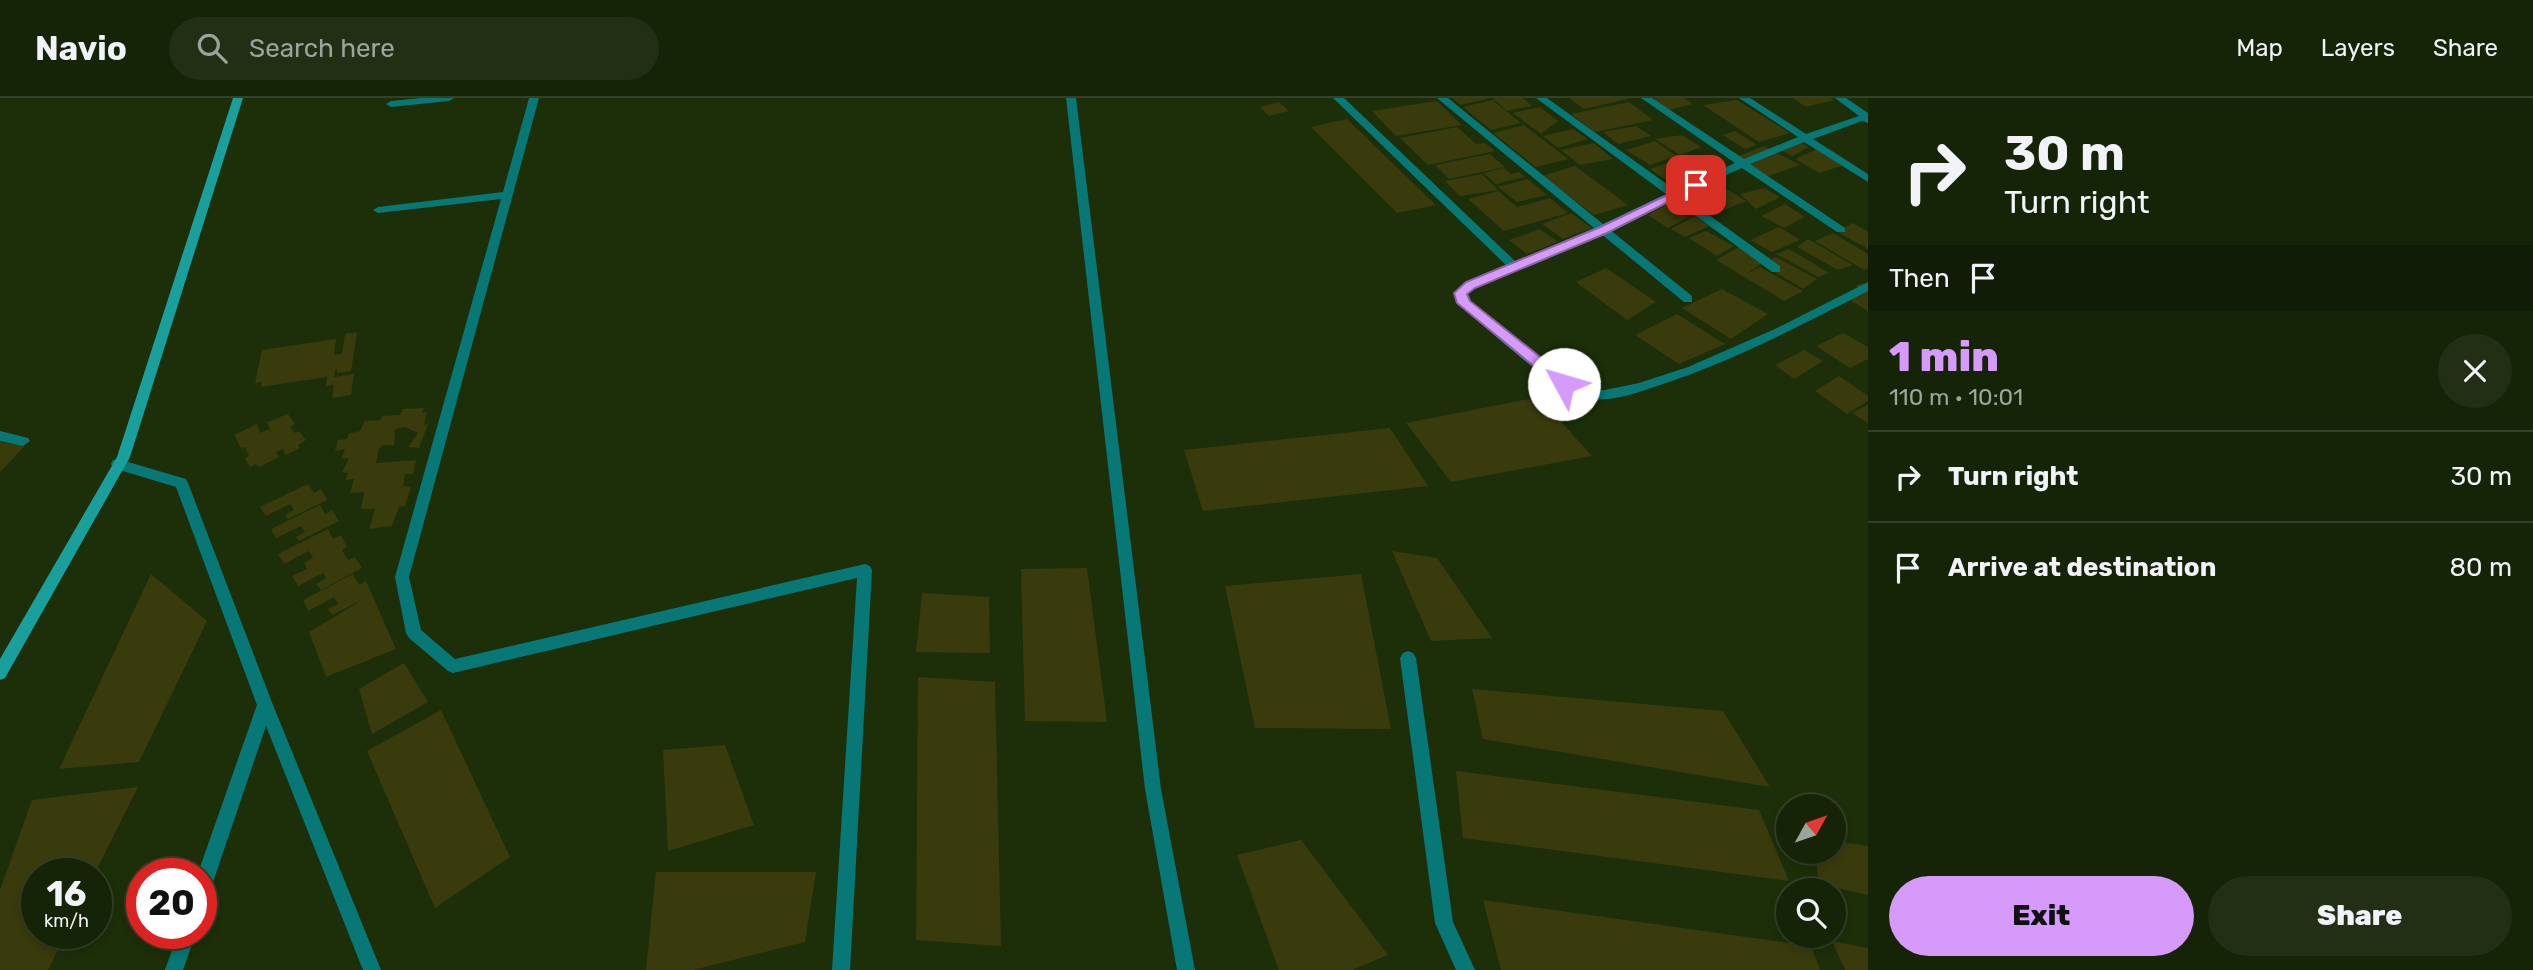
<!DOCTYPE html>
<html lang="en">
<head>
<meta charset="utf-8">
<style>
  :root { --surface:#152307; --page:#222f15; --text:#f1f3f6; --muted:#9da49b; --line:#344028; --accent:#d69bfa }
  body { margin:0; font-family:Rubik,sans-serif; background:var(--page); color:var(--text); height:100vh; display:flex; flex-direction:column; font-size:26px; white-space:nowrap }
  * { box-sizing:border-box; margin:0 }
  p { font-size:23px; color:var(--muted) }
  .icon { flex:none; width:38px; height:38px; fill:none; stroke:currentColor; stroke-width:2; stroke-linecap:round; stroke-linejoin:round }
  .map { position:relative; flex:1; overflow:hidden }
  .details { display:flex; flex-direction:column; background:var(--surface); width:665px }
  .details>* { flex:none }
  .guide { background:#152307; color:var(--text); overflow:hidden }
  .needle { width:46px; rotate:50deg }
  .tools { position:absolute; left:1776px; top:696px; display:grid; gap:14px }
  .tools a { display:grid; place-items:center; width:70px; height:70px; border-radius:50%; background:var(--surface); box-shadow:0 4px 10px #0003,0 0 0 2px var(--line); font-size:35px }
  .speed { position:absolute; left:21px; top:760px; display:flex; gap:14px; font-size:35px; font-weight:700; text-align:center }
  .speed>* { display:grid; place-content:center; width:91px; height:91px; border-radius:50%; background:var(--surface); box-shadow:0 4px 10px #0003,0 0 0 2px var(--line); line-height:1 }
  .speed small { font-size:18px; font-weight:400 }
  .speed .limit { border:10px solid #d22; background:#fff; color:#111 }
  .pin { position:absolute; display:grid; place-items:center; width:60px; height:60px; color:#fff; margin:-30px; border-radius:14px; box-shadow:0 4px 10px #0006 }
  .me { position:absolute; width:77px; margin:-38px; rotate:309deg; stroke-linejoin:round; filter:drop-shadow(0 0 5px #0008) }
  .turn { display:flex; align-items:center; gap:24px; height:147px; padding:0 21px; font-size:32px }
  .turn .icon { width:91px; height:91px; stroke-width:2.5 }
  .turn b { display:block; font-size:49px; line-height:60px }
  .then { display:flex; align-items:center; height:66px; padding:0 21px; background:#0003; gap:14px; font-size:26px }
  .round { display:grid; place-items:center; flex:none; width:74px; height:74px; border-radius:37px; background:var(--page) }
  .headline { display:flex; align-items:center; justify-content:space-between; height:119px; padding:0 21px }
  h1 { font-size:42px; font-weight:800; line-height:52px; color:var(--accent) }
  .button { display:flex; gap:14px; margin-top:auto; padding:14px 21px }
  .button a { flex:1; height:80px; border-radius:42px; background:var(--accent); color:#111; font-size:28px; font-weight:800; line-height:80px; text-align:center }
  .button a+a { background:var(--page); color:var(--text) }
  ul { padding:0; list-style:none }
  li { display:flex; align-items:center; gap:21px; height:91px; padding:0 21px; border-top:2px solid var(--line) }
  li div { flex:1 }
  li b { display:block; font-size:26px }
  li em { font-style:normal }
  header { display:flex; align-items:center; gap:42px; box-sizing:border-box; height:98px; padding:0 35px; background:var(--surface); border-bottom:2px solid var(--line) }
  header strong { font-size:33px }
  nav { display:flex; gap:38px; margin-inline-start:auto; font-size:24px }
  .search { width:490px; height:63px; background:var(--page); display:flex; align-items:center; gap:18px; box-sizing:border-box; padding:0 24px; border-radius:38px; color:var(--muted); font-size:26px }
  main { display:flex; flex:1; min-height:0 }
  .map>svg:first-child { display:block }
  .building { fill:#393b0d }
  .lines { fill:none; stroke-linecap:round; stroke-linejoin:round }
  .lane { fill:#077875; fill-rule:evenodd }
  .street { fill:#077875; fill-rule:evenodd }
  .secondary { fill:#19a09d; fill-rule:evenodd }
  .route { fill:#d69bfa; stroke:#8b65a2; stroke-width:2 }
</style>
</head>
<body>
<header>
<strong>Navio</strong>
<div class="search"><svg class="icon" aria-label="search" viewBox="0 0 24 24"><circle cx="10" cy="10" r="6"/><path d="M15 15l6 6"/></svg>Search here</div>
<nav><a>Map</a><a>Layers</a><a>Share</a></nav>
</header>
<main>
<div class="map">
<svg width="1868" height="872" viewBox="0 0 1868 872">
  <rect width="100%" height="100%" fill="#1c2f09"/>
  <path class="building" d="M1452,0H1487V1L1460,7Z
    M1492,0H1523L1532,8L1507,13Z
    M1569,0H1628V1L1584,11Z
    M1659,0H1684L1693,6L1665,13L1650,2Z
    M1793,0H1830L1834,2L1806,9Z
    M1492,2L1521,25L1491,32L1463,9Z
    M1737,2L1790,35L1759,44L1703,7Z
    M1437,3L1462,27L1396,38L1372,13Z
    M1279,4L1289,13L1269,18L1260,9Z
    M1629,4L1653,22L1595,34L1571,16Z
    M1540,9L1558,23L1541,36L1513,15Z
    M1347,21L1436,107L1397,115L1311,29Z
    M1524,27L1568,61L1536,69L1493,35Z
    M1636,28L1651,38L1618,46L1603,34Z
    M1457,29L1476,46L1485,45L1495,53L1428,67L1400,40Z
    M1573,31L1588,41L1558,50L1543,38Z
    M1735,33L1757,47L1745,51L1723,37Z
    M1682,37L1701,49L1680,57L1655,41Z
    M1795,42L1809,49L1792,58L1777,50Z
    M1655,43L1676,58L1650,67L1626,52Z
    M1594,45L1613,61L1580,67L1561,52Z
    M1764,48L1800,67L1768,78L1736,59Z
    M1817,51L1845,67L1819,75L1795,61Z
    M1490,56L1505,69L1449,81L1435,67Z
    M1677,62L1701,75L1675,88L1650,71Z
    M1575,68L1628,107L1594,117L1542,78Z
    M1504,70L1511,76L1519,74L1525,79L1496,86L1483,75Z
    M1482,76L1498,92L1460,98L1445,83Z
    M1706,78L1746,103L1712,117L1677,94Z
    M1528,81L1547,97L1517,104L1498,89Z
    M1764,90L1780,99L1756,111L1740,96Z
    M1498,93L1517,109L1550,100L1568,115L1504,133L1468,101Z
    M1668,106L1688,119L1668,130L1648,117Z
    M1785,106L1805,119L1784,130L1761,118Z
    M1571,115L1592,130L1563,141L1542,126Z
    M1695,118L1709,128L1685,139L1671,131Z
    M1853,125L1868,134V151L1836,133Z
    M1779,129L1800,142L1772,154L1750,142Z
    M1540,131L1558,144L1527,156L1509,142Z
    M1706,133L1734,148L1717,158L1689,140Z
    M1833,135L1868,156V170L1864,172L1815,143Z
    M1808,141L1853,167L1838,172L1797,149Z
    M1744,146L1770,160L1746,176L1760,169L1803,193L1784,203L1716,162Z
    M1789,151L1829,175L1818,179L1776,156Z
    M1776,159L1817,181L1803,191L1762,166Z
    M1606,170L1656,204L1627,222L1576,184Z
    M1863,185L1868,188V213L1843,198L1859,191L1855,188Z
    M1722,191L1768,216L1731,241L1682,210Z
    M1677,216L1725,246L1679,266L1635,237Z
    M357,234L351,273L337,275V271L335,272L334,279L354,276L351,297L332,300L334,287L326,288L327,279L261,289L262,284L255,285L262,252L336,241L334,257L342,256L345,236Z
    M1843,235L1868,249V261L1850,270L1816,248Z
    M1804,252L1823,263L1794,281L1775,267Z
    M1839,278L1868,298V303L1847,316L1815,293Z
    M1539,299L1592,358L1451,384L1406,325Z
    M1867,307H1868V325L1852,315Z
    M424,310L422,315L427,314L424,327L428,326L419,350L408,349L418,335L405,329L395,331L394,347H382L378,353L376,365L416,362L413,376H405L403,388L411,389L405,408L399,409L392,428L369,431L375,411H361L364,394L350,395L354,381L345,382L348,375L342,374L349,360L341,361L345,351L335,353L338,342L347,341L349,336L360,333L365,323L381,322L382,318L400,317L403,311Z
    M288,316L295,326L290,329L295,335L299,333L306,342L298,347L300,350L286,357L283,351L276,354L279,359L259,369L256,366L250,369L245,360L249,358L245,349L241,350L234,337L257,326L260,335L270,331L267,324Z
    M1390,330L1428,388L1203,413L1184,352Z
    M0,344L25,348L0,374Z
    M308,386L314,395L321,391L327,402L288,421L285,417L294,412L290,406L266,418L260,409Z
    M320,407L325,416L332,412L339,423L299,443L296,439L305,434L301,428L276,440L271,431Z
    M328,431L333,441L341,437L347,449L342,452L348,462L355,459L362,470L321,492L316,486L326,480L323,475L298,488L292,478L307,471L304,465L313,460L309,453L284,466L278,456Z
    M1392,453L1437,460L1492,540L1431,543Z
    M1087,470L1107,624L1025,623L1021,471Z
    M151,476L207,523L139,664L59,671Z
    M353,476L359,487L366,483L396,551L326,579L309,534L364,501L332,517L328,511L338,506L334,499L308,513L303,502Z
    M1361,476L1391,631L1255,630L1225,488Z
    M922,495L989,499L990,555L916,554Z
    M404,565L428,604L372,636L359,591Z
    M918,579L995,584L1001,848L916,842Z
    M1472,591L1723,613L1770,689L1483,641Z
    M441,612L510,759L435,810L367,653Z
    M725,647L754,727L668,753L663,652Z
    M1456,673L1759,712L1789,783L1463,740Z
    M138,689L95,775H37V835H66L48,872H0V792L32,702Z
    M1301,742L1388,857L1352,872H1279L1237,757Z
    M1834,743L1868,748V797L1819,786L1815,754H1834Z
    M656,774H816L805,844L693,872H646Z
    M1483,802L1811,848L1820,872H1501Z
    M1832,843L1868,850V872H1845Z"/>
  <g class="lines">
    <path class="lane" d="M1333,0H1344L1516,164L1594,130L1437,0H1448L1603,126L1666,96L1536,0H1547L1675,92L1735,65L1641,0H1652L1744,61L1798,39L1739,0H1750L1806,36L1859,18L1835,0H1846L1868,15V25L1862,23L1813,41L1868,76V84L1804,44L1750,66L1845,130V134H1837L1742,70L1681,97L1780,168V174H1772L1673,101L1609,131L1692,198V204H1684L1600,135L1475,190L1466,196L1469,203L1568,283L1585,292H1605L1639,285L1688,269L1775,231L1868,184V193C1800,228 1733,263 1660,287C1636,295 1608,306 1582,300C1557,295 1484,227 1460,208L1454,195C1467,181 1489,175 1507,168Z
      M0,333L28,340L30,343L23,348L0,343Z"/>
    <path class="street" d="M421,0H454L449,3L391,9L386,6L391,3Z
      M529,0H539L409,479L421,532L455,561L865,466L870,468L872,472L850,872H832L857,480L453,575L448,573L409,540L406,535L395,479L501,101L378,115L373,112L378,109L503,94Z
      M1066,0H1076L1161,691L1195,872H1177L1145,691Z
      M118,361L186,381L188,385L273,607L381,872H363L266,628L210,793L207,799L201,802V775H198L257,607L176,389L113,370L111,366L113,362Z
      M1408,553L1413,555L1416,560L1453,824L1475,872H1456L1435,825L1400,560L1403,555Z
      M178,835H196L183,872H165Z"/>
    <path class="secondary" d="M233,0H243L130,359L5,580L0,582V561L117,359Z"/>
  </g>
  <path class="route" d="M1692,85L1702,87L1607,135L1475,190L1467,196L1470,203L1569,282V289H1559L1457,205L1454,195L1466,184L1598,130Z"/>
</svg>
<div class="tools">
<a><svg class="needle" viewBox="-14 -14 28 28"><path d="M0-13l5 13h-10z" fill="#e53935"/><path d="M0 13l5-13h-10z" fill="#9da49b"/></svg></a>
<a><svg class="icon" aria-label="search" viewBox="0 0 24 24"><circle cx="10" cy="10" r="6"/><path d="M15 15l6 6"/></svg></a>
</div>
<div class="speed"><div>16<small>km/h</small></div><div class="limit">20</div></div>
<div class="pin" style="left:1696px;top:87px;background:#d93025"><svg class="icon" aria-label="arrive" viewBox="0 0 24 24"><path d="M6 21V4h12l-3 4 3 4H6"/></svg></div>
<svg class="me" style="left:1564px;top:286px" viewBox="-20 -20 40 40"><circle r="19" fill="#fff"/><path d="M0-13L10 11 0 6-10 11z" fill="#d69bfa"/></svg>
</div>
<section class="details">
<div class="guide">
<div class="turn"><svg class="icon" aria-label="right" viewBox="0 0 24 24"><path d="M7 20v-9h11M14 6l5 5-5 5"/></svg><div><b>30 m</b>Turn right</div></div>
<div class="then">Then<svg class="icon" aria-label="arrive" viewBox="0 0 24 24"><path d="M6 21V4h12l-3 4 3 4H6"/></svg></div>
</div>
<div class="headline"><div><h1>1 min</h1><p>110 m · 10:01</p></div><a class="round"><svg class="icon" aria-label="close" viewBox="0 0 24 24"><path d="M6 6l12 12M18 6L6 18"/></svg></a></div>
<ul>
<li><svg class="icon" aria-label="right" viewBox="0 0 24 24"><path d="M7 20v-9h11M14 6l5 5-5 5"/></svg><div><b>Turn right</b></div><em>30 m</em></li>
<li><svg class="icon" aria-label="arrive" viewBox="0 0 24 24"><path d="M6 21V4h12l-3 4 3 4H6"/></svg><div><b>Arrive at destination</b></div><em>80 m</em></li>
</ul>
<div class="button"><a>Exit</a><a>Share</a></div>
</section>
</main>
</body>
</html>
